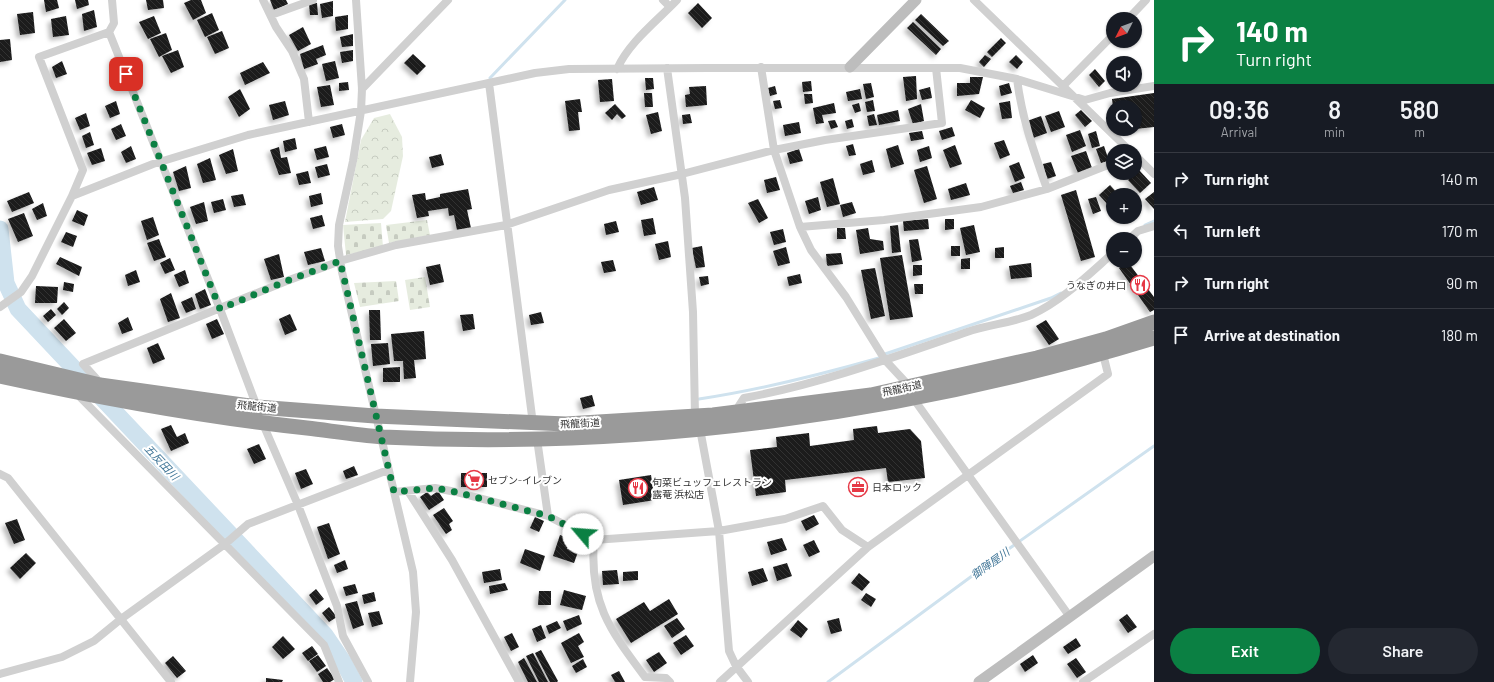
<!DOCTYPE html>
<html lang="en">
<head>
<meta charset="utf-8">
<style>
  :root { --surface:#171b24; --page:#242831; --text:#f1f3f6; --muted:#9ea1a6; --line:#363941; --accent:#0b8043 }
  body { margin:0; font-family:Barlow,"Noto Sans JP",sans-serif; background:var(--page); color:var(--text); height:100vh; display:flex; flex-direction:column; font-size:15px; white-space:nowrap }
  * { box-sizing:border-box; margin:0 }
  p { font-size:13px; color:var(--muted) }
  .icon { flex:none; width:22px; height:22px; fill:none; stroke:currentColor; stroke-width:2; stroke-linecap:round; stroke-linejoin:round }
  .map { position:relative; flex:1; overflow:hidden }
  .panel { display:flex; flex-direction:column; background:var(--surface); width:340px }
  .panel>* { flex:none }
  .banner { background:#0b8043; color:#fff; overflow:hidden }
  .needle { width:26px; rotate:228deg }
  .tools { position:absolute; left:1106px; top:12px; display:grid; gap:8px }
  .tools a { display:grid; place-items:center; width:36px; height:36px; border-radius:50%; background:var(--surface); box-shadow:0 1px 3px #0004; font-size:20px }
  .pin { position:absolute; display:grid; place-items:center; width:34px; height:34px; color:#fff; margin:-17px; border-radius:8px; box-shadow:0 2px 6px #0006 }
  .me { position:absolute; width:44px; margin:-22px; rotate:297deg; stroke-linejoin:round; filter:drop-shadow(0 0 3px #0008) }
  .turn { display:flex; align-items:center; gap:14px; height:84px; padding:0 16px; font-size:18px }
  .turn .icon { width:52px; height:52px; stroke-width:2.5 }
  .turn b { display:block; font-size:28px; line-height:34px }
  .eta { display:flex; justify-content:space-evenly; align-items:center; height:68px; text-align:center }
  .eta b { font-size:24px; font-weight:600; line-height:28px }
  .primary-button { display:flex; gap:8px; margin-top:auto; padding:8px 16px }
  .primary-button a { flex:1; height:46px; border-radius:24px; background:var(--accent); color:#fff; font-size:16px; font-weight:600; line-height:46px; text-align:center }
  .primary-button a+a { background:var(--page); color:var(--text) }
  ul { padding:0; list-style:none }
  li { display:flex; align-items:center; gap:12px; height:52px; padding:0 16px; border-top:1px solid var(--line) }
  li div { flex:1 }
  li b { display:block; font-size:15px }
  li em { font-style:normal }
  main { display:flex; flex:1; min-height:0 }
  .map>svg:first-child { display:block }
  .forest { fill:url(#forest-crowns) }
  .cemetery { fill:url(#cemetery-stones) }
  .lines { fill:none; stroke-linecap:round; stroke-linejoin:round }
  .stream { stroke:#cfe2ee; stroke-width:3 }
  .river { stroke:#cfe2ee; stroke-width:17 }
  .building { fill:url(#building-back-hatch); filter:url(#shadow) }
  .street { stroke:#d0d0d0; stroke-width:8 }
  .secondary { stroke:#bdbdbd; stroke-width:11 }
  .highway { stroke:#9a9a9a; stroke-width:15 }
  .route { stroke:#0b8043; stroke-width:7; stroke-dasharray:0 12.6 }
  .labels { text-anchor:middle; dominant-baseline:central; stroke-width:4; stroke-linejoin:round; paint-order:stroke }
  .poi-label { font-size:10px; fill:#333; stroke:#fff; text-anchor:start }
  .street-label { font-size:10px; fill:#333; stroke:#fff }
  .water-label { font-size:11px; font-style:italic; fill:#3f7597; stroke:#fff }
</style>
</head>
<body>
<main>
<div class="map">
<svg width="1154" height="682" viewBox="0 0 1154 682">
  <defs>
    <pattern id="forest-crowns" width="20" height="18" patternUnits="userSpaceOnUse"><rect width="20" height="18" fill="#e6ecdf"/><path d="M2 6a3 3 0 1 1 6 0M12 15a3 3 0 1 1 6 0" fill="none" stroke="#c6cbc0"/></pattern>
    <pattern id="cemetery-stones" width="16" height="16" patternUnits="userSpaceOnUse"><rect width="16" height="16" fill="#e6ecdf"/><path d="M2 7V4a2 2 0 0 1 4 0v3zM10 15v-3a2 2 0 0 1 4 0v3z" fill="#c6cbc0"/></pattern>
    <pattern id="building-back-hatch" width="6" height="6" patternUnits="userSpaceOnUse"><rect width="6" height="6" fill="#1a1a1a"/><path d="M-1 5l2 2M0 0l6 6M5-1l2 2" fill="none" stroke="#333"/></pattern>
    <filter id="shadow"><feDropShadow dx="-3.5" dy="3.5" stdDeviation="2" flood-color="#0004"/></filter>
  </defs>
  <rect width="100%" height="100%" fill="#fff"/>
  <path class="forest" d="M390,114L402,137L403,156L391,211L383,219L345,222L361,140L374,118Z"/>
  <path class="cemetery" d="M427,220L430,235L389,243L386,225Z
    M381,223L383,247L346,255L343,225Z
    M425,277L430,307L410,310L405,280Z
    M396,281L399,301L360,307L354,283Z"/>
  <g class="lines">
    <path class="stream" d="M490,78L565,0
      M1145,225L1154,221
      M885,354L1051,298L1061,293
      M699,399C760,390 819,375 879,358
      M828,682L1010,548L1154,446"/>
    <path class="river" d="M0,229L6,283L18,309L325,635L344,663L354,682"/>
  </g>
  <path class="building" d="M44,0H57L59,8L46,12Z
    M75,0H88L89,5L77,9Z
    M146,0H163L164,8L148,10Z
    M191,0H201L206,13L193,20L184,3Z
    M270,0H286L288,4L274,10Z
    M333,1V16L322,18L320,4Z
    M317,3L318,15H310L309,4Z
    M698,3L712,18L702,28L688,13Z
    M94,10L97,27L84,31L82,14Z
    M33,12L35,33L20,35L17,14Z
    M212,13L219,30L205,37L197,20Z
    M921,14L949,41L943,46L915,20Z
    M348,15V29L336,31L335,17Z
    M66,16L69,35L53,37L51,19Z
    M154,16L161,33L148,39L139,22Z
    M913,22L941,49L936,55L907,28Z
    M303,27L311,44L298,51L289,35Z
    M222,31L229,48L215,54L207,37Z
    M166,33L172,50L159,57L150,39Z
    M353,34V46L342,47L340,37Z
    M1001,38L1006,43L992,57L987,52Z
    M10,39L12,60L0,62V40Z
    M323,45L326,55L316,59L318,64L304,69L300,54Z
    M178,50L184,67L171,73L162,56Z
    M353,50V61L342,63L340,52Z
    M413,54L426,66L417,75L404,63Z
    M985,55L991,59L984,67L979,62Z
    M1016,55L1023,62L1017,69L1009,62Z
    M62,61L67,74L56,78L52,67Z
    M335,61L339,78L326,81L322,64Z
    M263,62L270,73L245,85L240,73Z
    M1095,69L1105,81L1099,87L1089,75Z
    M916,76L917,99L906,101L903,77Z
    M970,77H983L979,94L957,96V83H970Z
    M645,78H653L654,89L646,90Z
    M612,79L614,101L600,102L598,80Z
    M811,81L812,91L803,92L802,82Z
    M348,82L349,90L339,91V83Z
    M871,83L874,97L866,99L863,84Z
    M1009,83L1012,93L1001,96L999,86Z
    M330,85L334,105L321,107L317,87Z
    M706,86L707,105L686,107L685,95L690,94L689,87Z
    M775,86L777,94L770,96L768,88Z
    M930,87L932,98L922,100L919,90Z
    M240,89L250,109L239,117L228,97Z
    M860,89L862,99L848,101L846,92Z
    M644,93H652L653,107H645Z
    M1154,93V127L1135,129V107H1113L1112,99Z
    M804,94H812L813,103L805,104Z
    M580,99L582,112H578L580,130L569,131L565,101Z
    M780,100L782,108L775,109L773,101Z
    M873,100L875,111L867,112L865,102Z
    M971,100L985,108L980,118L965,110Z
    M116,101L120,114L110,118L105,106Z
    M285,101L289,115L273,120L269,105Z
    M1010,101L1012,118L1002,119L999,103Z
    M834,103L836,113L822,115L824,123L816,124L813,108Z
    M859,103L861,111L855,113L852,105Z
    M615,104L626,116L622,119L617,114L612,120L605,113Z
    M921,104L924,121L913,124L908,109Z
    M898,110L900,121L879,125L877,115Z
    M1081,110L1092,121L1085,127L1075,115Z
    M1059,111L1065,127L1051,132L1045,116Z
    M658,112L662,131L651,134L646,115Z
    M86,113L90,126L80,130L75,118Z
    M690,114L692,123L683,124L682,115Z
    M874,114L877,125L869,126L867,116Z
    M1041,116L1047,133L1033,138L1027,121Z
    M852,119L854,127L847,129L845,121Z
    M835,120L838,127L831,129L828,121Z
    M799,122L801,133L785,136L783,125Z
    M121,124L126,136L116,140L111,129Z
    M342,124L345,135L333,138L330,127Z
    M952,127L955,136L942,140L939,131Z
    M1080,130L1086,146L1072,152L1066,135Z
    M922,131L924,139L911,141L909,133Z
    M1096,131L1100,146L1092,148L1088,134Z
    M90,132L94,145L86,148L82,136Z
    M295,138L297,149L285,152L283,141Z
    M1004,140L1010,155L1000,159L994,143Z
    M853,144L856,155L849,156L846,146Z
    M898,145L904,164L891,168L886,149Z
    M955,145L962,164L950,168L943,150Z
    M131,146L136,159L126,163L121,152Z
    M326,146L329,157L317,160L314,149Z
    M929,146L932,158L920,162L917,150Z
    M1104,146L1109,161L1101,163L1096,149Z
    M279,147L281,158L287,157L291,173L279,175L270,150Z
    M101,148L105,161L92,165L87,153Z
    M233,149L238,171L226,174L219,155Z
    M799,149L803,161L790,164L787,153Z
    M1086,151L1092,168L1078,173L1071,156Z
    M441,154L444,165L432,168L429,157Z
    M210,158L216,180L203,183L197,164Z
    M872,160L875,172L863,175L860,164Z
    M1019,162L1025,178L1015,182L1009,166Z
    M1051,162L1056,176L1047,179L1043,164Z
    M327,164L330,175L318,178L315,167Z
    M186,166L191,188L179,191L173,172Z
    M927,166L937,199L924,203L914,170Z
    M1139,170L1151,183L1140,193L1128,180Z
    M308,171L311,183L299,185L296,174Z
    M776,177L780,190L767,193L764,180Z
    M833,178L840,204L827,207L820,182Z
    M1021,182L1024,190L1013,193L1010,186Z
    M966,183L970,195L951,200L948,189Z
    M1110,185L1119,195H1113V206L1111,208L1099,195Z
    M654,187L658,200L641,205L637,192Z
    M468,189L472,209L467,210L471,228L457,230L454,215L449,216L448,208L428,211L429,216L417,218L412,195L425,193L426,200L440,197V194Z
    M1076,190L1095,257L1081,261L1061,195Z
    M29,192L34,203L12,212L7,201Z
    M1154,192V209L1145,199Z
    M321,193L323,204L311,207L309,196Z
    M243,194L246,205L234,207L231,196Z
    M818,197L821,210L809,214L805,201Z
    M1096,197L1101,211L1093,214L1088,199Z
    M223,199L226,210L214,213L211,202Z
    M758,199L768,218L759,223L748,203Z
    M204,202L208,221L196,224L190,207Z
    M852,202L856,213L843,217L840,205Z
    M43,203L47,216L37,220L32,209Z
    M77,210L88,215L84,226L72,221Z
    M24,213L33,236L18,242L8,219Z
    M322,215L325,226L313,229L310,218Z
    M153,217L159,235L147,240L141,221Z
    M653,218L656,234L644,236L641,220Z
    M928,219L929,229L904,231L903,221Z
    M945,219H954V229L945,230Z
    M616,221L619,232L606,235L604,224Z
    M898,225L901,252L892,253L890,226Z
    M974,225L980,252L966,255L960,228Z
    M837,228H845L846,239H837Z
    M868,228L870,239L883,241L884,250L860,254L856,230Z
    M783,229L786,242L774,245L770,232Z
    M66,232L77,236L73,247L61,242Z
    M159,239L166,257L154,261L147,243Z
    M918,239L922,260L912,262L909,240Z
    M668,241L671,257L659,260L655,244Z
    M702,246L705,267L696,268L692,248Z
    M951,246H960V256H951Z
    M786,247L790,263L778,266L773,251Z
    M1004,247V258H995V248Z
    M321,248L325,261L308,265L304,252Z
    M841,253L843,264L827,266L826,254Z
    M279,254L284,277L271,280L264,259Z
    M902,255L913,317L890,320L880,258Z
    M60,257L82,267L79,276L56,264Z
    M170,258L175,270L165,274L160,263Z
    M970,258V269H961V259Z
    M613,260L616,271L604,273L601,262Z
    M1128,262L1154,297V310L1150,312L1119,268Z
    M1031,263L1032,277L1011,279L1009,266Z
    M440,264L444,282L430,285L426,267Z
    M913,265H922V275L913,276Z
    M875,268L885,316L871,319L861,270Z
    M136,270L140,282L128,286L125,275Z
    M185,270L189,283L179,287L174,275Z
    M800,274L802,283L789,286L787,277Z
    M708,276L709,284L701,286L699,277Z
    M64,282L74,284L73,292L63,290Z
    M914,284H923V294H915Z
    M36,286L58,287L57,303H35Z
    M205,289L211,305L200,309L195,294Z
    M171,293L180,318L168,322L160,299Z
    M192,297L196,309L186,313L181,302Z
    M64,302L69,308L62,315L57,309Z
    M51,309L56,315L48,322L43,316Z
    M369,310H380L381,340H370Z
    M541,312L544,323L531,325L529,315Z
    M290,314L297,330L285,335L279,319Z
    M473,314L475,329L463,331L460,315Z
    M128,317L133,330L122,334L118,323Z
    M64,319L76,333L66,341L54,328Z
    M217,319L224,334L212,339L206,324Z
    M1046,320L1059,339L1049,345L1036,326Z
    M424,331L426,359L414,360L416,378L404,379L403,361H394L391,334Z
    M158,343L165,359L153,364L147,348Z
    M388,343L390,364L373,366L371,344Z
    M400,367V382H383V368Z
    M592,395L595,406L583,409L580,398Z
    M171,425L177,437L185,433L189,443L171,451L161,429Z
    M877,426L878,433L910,429L921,441L925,478L888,482L886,468L785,480L786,492L756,496L750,450L777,447L776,437L809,433L810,446L854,440L853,429Z
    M259,444L266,459L254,464L247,449Z
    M354,466L358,475L346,479L343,471Z
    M306,469L313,484L301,489L295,473Z
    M461,473H487V487H461Z
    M651,475L655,500L623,505L619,480Z
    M438,491L444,500L429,510L420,497L427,492L431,496Z
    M444,508L453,521L449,524L452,530L446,534L433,515Z
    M814,515L819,524L806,531L801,521Z
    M535,517L544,521L539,532L530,528Z
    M17,519L25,540L14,544L5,523Z
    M329,523L340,554L328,559L317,527Z
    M560,535L570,539L567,549L578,552L574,563L553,556Z
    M782,538L787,550L771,555L767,542Z
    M814,540L820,552L809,557L803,545Z
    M525,549L545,556L540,571L520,563Z
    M26,553L36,563L20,579L10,568Z
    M345,560L348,569L337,573L334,565Z
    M787,563L792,576L777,581L773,567Z
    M763,568L768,581L752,586L748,572Z
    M500,569L502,580L484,583L482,572Z
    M617,570L619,584L603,585L602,571Z
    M638,571V580L623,581V572Z
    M859,573L870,582L862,591L851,583Z
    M505,583L508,590L490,594L489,586Z
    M355,584L358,593L346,596L343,587Z
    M316,589L324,599L316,605L309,595Z
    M564,590L586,596L582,610L560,605Z
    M539,591H551V605H538Z
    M374,592L376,601L364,604L362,595Z
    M866,593L876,599L871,607L861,600Z
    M669,599L678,614L631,643L616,619L644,602L650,611Z
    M357,601L364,625L353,629L345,604Z
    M329,607L337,617L329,622L322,613Z
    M379,611L383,624L372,627L368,613Z
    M1127,614L1137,627L1128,633L1119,620Z
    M579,615L582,624L567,631L563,621Z
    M677,618L685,629L672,638L664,626Z
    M839,618L842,631L831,634L827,621Z
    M798,620L808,629L801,638L790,630Z
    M557,621L561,628L549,634L546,626Z
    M541,625L546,638L537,642L532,629Z
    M512,633L519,647L511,651L504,637Z
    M579,633L584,642L578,646L584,657L571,663L561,643Z
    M686,635L694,646L681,655L673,643Z
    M283,636L295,649L283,659L272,647Z
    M1076,638L1081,646L1068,654L1063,647Z
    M312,646L318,654L308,661L302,653Z
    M541,650L558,681L557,682H550L535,653Z
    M659,652L667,663L654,672L646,660Z
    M533,653L548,682H539L526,656Z
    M318,655L326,666L317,672L309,661Z
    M1033,655L1038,663L1025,672L1020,664Z
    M173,656L186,671L177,678L165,663Z
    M524,658L537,682H528L518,662Z
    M1076,658L1086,672L1077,678L1067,664Z
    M583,659L587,667L576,673L572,666Z
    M327,668L335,679L330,682H323L318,674Z
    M619,671L625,682H615L611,675Z
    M266,678L283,680L282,682H266Z"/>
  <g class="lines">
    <path class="street" d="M112,0L114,23L109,32L220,309L257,407
      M263,0L276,27L292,51L304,79L309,122
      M356,0L362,89L361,111L353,161L339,225L338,246L342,272L413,572L416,612L410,682
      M663,0L670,7
      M974,0L1130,151
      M271,15L313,0
      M1128,19L1146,0
      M761,67L774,150L800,227L811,250L846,297L885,360L910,387
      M667,68L685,198L693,312L695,416
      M617,69C629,42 657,21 677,0
      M1017,79C1022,119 1034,152 1047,189
      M489,83L533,424
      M1063,86L1113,35
      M362,89L448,0
      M1135,155L1154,174
      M72,196L83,170L39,57L109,32
      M800,227L884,220L981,207L1047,189L1113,163
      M1129,239L1138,231L1154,226
      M0,307L21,292L32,276L72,196L153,164L248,135L535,73L569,69L708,68H960L1017,79L1085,100L1110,93L1154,86
      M101,384L83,364L284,282L340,261L396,245L506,225L609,190L682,174L774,150L825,140L942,123L936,68
      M76,393L324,645L339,682
      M913,398L1070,617
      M735,412L744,398C820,384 894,357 967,332C987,325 1011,323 1031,315C1062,301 1088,275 1113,253
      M263,424L298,505L337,606L343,636L368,682
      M700,429L719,531L729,651L736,666L748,682
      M537,439L548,516
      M0,474L8,478L171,682
      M408,491L452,560L519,682
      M394,492L435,488L456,492L548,516L594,540L719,531L785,519L823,506L842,530L868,547
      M594,540C589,603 610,630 645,677L666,678L670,682
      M0,674L62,657L94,641L121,619L225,544L248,524L388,470
      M720,682L868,547L1108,374L1103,354
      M1083,682L1154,634"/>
    <path class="secondary" d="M850,67L916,0
      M979,682L1154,556"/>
    <path class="highway" d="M0,361L100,385L257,407L375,416L566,424L713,415L871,395L1037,358L1106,339L1154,322
      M0,376C101,398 204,417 307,428C332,431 357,435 383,437C642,450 906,414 1154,338"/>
  </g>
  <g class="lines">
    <path class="route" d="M126,74L220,309L284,282L340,261L394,492L436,488L456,492L548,516L583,534"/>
  </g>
  <defs>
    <g id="restaurant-ring" transform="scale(1)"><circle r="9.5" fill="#fff" stroke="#e63946" stroke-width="1.5"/><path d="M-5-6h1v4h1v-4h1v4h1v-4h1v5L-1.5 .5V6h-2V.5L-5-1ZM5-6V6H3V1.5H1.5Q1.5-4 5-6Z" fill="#e63946"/></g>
    <g id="supermarket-ring" transform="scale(1)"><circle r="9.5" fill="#fff" stroke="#e63946" stroke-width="1.5"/><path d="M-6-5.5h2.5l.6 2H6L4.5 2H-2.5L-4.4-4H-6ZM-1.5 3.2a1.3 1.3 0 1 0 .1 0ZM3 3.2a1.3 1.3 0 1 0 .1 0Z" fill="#e63946"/></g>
    <g id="office-ring" transform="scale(1)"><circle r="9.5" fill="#fff" stroke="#e63946" stroke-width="1.5"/><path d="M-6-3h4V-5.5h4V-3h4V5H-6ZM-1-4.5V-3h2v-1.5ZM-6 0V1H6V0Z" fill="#e63946"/></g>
  </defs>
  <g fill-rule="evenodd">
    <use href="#restaurant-ring" x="1140" y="285"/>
    <use href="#supermarket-ring" x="474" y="480"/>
    <use href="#office-ring" x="858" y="487"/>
    <use href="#restaurant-ring" x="638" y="488"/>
  </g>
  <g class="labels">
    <g class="poi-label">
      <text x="1126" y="285" text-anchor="end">うなぎの井口</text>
      <text x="488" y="480">セブン-イレブン</text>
      <text x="652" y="482">旬菜ビュッフェレストラン<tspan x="652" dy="12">露菴 浜松店</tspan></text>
      <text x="872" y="487">日本ロック</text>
    </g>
    <g class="street-label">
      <text transform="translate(902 388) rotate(-12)">飛龍街道</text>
      <text transform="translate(257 406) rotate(6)">飛龍街道</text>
      <text transform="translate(580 423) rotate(-3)">飛龍街道</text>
    </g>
    <g class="water-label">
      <text transform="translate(162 462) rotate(47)">五反田川</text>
      <text transform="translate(990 563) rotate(-36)">御陣屋川</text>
    </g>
  </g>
</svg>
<div class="tools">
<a><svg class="needle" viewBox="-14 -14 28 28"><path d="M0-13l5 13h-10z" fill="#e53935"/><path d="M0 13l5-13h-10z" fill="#9ea1a6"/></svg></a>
<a><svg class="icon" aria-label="sound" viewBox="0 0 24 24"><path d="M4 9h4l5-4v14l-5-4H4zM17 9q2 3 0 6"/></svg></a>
<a><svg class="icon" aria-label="search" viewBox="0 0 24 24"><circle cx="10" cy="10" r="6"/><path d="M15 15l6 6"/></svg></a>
<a><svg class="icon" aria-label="layers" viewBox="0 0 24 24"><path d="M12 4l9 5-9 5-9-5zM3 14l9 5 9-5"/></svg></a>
<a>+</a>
<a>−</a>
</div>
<div class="pin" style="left:126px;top:74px;background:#d93025"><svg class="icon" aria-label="arrive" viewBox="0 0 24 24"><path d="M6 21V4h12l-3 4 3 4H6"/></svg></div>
<svg class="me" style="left:583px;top:534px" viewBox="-20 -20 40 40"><circle r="19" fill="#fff"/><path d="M0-13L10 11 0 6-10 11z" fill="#0b8043"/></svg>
</div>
<section class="panel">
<div class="banner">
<div class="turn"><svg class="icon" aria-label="right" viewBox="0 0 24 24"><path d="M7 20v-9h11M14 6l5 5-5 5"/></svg><div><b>140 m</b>Turn right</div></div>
</div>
<div class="eta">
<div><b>09:36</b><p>Arrival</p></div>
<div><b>8</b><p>min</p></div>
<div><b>580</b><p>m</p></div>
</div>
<ul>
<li><svg class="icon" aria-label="right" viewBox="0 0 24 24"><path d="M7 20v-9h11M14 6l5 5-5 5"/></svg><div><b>Turn right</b></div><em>140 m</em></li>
<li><svg class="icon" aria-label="left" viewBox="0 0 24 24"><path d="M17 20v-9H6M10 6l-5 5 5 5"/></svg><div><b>Turn left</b></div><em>170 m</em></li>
<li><svg class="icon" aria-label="right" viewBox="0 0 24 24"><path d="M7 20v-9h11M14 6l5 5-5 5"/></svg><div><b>Turn right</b></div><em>90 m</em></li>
<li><svg class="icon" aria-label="arrive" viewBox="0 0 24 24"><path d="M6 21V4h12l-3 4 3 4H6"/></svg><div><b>Arrive at destination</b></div><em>180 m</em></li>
</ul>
<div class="primary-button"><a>Exit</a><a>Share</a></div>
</section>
</main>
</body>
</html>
